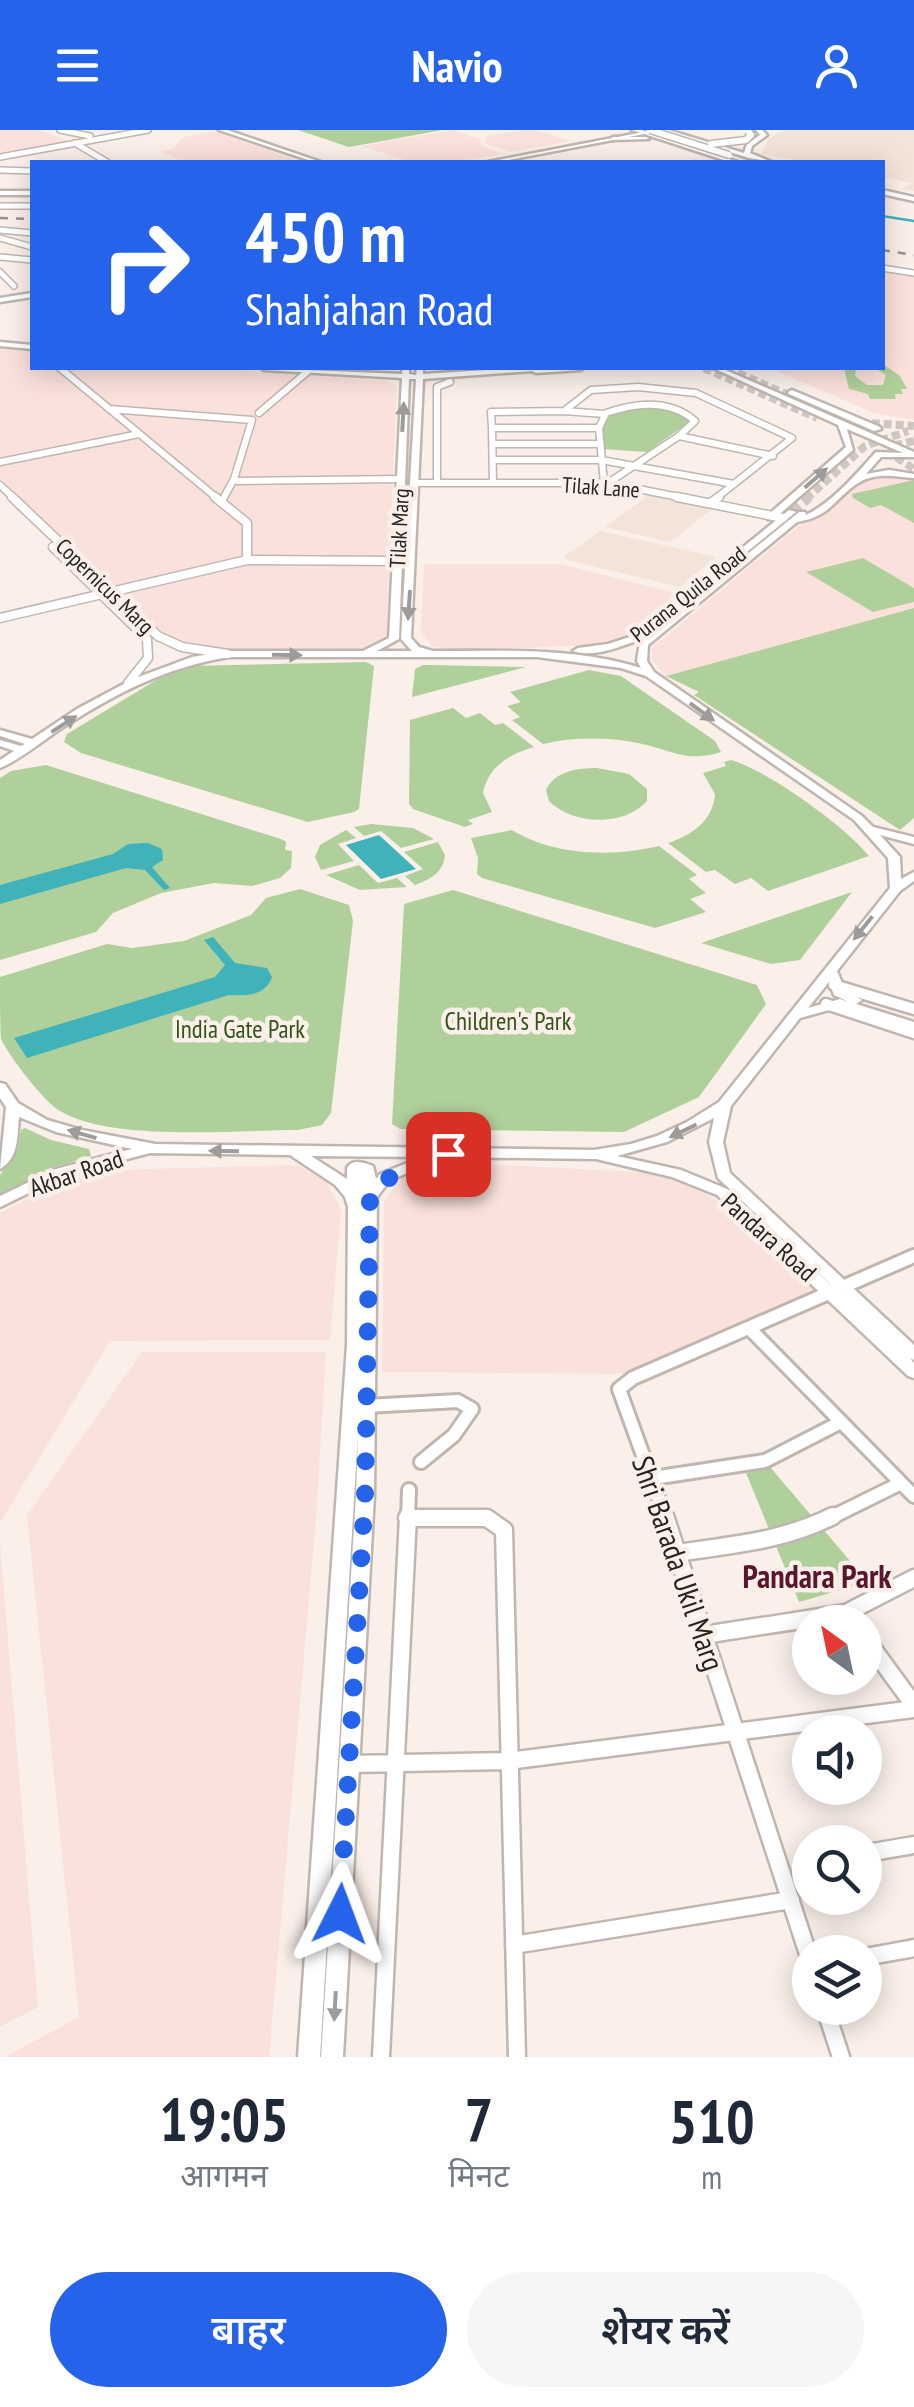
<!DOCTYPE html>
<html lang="hi">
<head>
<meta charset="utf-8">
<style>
  :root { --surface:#fff; --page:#f6f6f7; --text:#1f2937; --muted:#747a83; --accent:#2563eb }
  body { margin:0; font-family:"PT Sans Narrow","Noto Sans Devanagari",sans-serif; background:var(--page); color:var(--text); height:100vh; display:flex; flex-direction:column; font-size:38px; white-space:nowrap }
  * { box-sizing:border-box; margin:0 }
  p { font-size:32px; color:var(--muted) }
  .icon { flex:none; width:55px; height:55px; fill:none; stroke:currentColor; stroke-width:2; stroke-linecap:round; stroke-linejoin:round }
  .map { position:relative; height:1927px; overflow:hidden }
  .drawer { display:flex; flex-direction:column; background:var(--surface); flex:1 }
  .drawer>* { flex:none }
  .guide { position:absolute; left:30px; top:30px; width:855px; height:210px; border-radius:0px; box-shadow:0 5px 25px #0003; background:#2563eb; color:#fff; overflow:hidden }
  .needle { width:65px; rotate:327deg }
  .controls { position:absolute; left:792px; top:1475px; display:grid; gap:20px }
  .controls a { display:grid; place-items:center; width:90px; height:90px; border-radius:50%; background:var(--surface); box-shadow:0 5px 25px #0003; font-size:50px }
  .pin { position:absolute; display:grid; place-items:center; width:85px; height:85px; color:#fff; margin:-42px; border-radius:20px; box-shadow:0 5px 15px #0006 }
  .me { position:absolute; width:110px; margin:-55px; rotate:3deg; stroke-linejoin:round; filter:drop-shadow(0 0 8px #0008) }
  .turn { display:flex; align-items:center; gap:35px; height:210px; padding:0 50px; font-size:45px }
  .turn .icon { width:130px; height:130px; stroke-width:2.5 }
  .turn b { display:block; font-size:70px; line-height:85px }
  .eta { display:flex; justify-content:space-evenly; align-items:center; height:170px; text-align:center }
  .eta b { font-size:60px; font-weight:600; line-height:70px }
  .button { display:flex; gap:20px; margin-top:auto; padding:20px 50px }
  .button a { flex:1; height:115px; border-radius:60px; background:var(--accent); color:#fff; font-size:40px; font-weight:600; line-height:115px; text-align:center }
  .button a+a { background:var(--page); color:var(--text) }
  header { display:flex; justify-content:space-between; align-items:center; height:130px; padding:0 50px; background:var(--accent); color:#fff; font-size:45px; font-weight:600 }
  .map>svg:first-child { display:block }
  .commercial { fill:#fbe1db }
  .built { fill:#f4e3d8 }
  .green { fill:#b0d09b }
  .water { fill:#3fb2ba }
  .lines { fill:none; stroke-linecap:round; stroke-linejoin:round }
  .stream { stroke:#3fb2ba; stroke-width:2.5 }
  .major-tunnel-far1 { stroke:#d0c6c1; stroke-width:8; stroke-dasharray:8 4; stroke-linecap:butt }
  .major-tunnel { stroke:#d0c6c1; stroke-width:10; stroke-dasharray:10 5; stroke-linecap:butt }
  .minor-far5-casing { stroke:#c0b6b0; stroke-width:8 }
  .minor-far4-casing { stroke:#c0b6b0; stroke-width:9 }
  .minor-far3-casing { stroke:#c0b6b0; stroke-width:11 }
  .minor-far2-casing { stroke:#c0b6b0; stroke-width:15 }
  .minor-far1-casing { stroke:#c0b6b0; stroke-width:18 }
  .minor-casing { stroke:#c0b6b0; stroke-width:21 }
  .major-casing { stroke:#c0b6b0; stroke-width:5 }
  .highway-casing { stroke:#c0b6b0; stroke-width:5 }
  .minor-far5 { stroke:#fff; stroke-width:5 }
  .minor-far4 { stroke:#fff; stroke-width:6 }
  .minor-far3 { stroke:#fff; stroke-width:8 }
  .minor-far2 { stroke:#fff; stroke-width:10 }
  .minor-far1 { stroke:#fff; stroke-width:12 }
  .minor { stroke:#fff; stroke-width:16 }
  .major { fill:#fff; fill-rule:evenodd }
  .highway { fill:#fff; fill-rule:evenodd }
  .rail { stroke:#99918d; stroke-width:2.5; stroke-dasharray:8 8; stroke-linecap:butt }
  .highway-bridge-casing { stroke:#c0b6b0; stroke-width:9; stroke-linecap:butt }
  .highway-bridge { stroke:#fff; stroke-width:6 }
  .oneway { fill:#9e9c9b }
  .route { stroke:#2563eb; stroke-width:18; stroke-dasharray:0 32.4 }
  .labels { text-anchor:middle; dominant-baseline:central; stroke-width:9; stroke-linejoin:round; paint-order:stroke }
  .far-street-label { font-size:22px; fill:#272321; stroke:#faefe9 }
  .park-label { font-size:25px; fill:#345318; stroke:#faefe9 }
  .street-label { font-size:25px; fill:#272321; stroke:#faefe9 }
  .near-street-label { font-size:30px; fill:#272321; stroke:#faefe9 }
  .near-neighbourhood-label { font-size:32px; font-weight:bold; fill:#5a162c; stroke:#faefe9 }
</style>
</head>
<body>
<header><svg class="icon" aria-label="menu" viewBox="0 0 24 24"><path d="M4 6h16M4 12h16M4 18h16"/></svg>Navio<svg class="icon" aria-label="person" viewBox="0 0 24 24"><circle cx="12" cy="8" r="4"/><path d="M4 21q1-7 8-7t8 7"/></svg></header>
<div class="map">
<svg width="914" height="1927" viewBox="0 0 914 1927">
  <rect width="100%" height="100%" fill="#faefe9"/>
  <path class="commercial" d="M0,0H39L68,11L0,24Z
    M452,0L480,9L481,15L502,24L451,32H412L361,16Z
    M522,0H536L570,11L511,22L486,14V6Z
    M216,1L301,32H185L161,22L174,19L183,7Z
    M883,139L914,144V290L874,283L769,238H882Z
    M0,217L32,220V238H216L387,251L397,256L386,510L352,522L219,521L163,505L0,349Z
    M888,346L914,348V478L666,546L652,531V518L801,394L866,351Z
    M424,434H560L676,463L624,507L591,515L458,521L432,516L421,503Z
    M438,1032L642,1042L678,1050L714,1068L740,1087L814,1160L624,1244L382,1242L384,1071L403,1047Z
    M296,1035L326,1051L341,1079L330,1210L110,1211L0,1393V1083L79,1041Z
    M142,1222H326L316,1388L269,1927H5L79,1887L27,1385Z
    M0,1413L38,1877L0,1897Z"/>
  <path class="built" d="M785,0H914V61L902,59L911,53L883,47L882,32H807L762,24L768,9Z
    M652,363L715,377L670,412L605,397Z
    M600,401L716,427L680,457L567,430L565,426Z"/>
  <path class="green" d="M298,0H443L349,17Z
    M883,234L900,246L907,259H901L903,264H895L896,269H870L868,264L849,259L844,238H856L855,246L867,255H883L886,245L874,238H882Z
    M642,277L675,280L691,291L647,322L601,319L602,296L609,285Z
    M914,350V393L881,375L870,378L853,368L852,364Z
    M863,428L914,458V472L873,482L806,442Z
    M914,478V688L900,700L694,565L699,562L666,546Z
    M366,532L374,536L359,679L354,682L308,692L81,623L64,612L67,604L168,543L188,536Z
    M423,535H430L526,537L412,567L415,539Z
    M589,540L621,546L715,611L721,622C686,633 672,620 638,613C607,607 574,607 543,614L512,590L520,587L507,576L521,572L510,562Z
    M453,578L466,588L480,583L495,595L503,593L534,617C509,624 488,637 483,663L492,682L468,690L473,694L465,697L413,679L409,674L410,590Z
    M731,630C767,640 846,697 869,726L768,761L751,748L735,754L715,740L706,742L668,713C692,705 713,691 715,664L703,643L726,636L724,632Z
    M46,635L281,709L286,712L285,720L292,721L291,738L280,748L252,756L214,753L161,763L113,783L96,802L0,830V648L11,641Z
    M597,638L629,644L647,659V671C624,697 572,695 549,671L546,660C555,641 577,638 597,638Z
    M371,694L413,698L434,709L401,718L381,701L364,706L354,697Z
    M346,700L356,708L338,714L354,731L321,740L315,727L320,715Z
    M512,700C554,726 612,727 659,716L697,745L689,749L706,763L690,769L706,782L655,798L482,748L477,744L478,728L471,708Z
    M438,712L445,725C443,743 431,749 415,755L405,746L423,739L404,722Z
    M359,735L378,753L397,748L407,757L360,760L326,745Z
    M300,759L349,775L353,791L331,983L322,995L298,1000C236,1000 112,1012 60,981C44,972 9,926 1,909C0,893 0,864 0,847L107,814L132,818L184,811L251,785L266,768Z
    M453,760L757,855L766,874L699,967L624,1002L400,999L392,994L404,774Z
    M852,762L800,830L771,834L701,813Z
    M25,998L51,1010L89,1019L91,1026L55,1037L0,1064V1045L18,1018L21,1000Z
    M770,1337L868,1452L799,1472L746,1343Z"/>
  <path class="water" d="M379,705L416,739L381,749L346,715Z
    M148,713L162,719L163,730L152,737L170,758L164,760L145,740L126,738L0,774V755L113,724L128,714Z
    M213,807L235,833L267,838L272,847C266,866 245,866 229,865L27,928L14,908L215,847L225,835L204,810Z"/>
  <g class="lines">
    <path class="stream" d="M882,86L914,91"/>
    <path class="major-tunnel-far1" d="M704,238L817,288
      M738,243L850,292L914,296
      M914,311L897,315L890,323L914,339
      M806,369L865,316L908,301"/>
    <path class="major-tunnel" d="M792,382L809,367"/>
    <g class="minor-far5-casing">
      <path id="minor-far5" d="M60,0L90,6
        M75,13L107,32
        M0,27L148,0
        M0,40L32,41
        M0,76H32
        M0,100L32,103
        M0,108L32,117
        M0,127L32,130
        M882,138L914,143
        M0,142L14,156"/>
    </g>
    <g class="minor-far4-casing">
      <path id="minor-far4" d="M60,238L218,369
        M109,279L252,290L234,349L223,369
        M564,281L605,284
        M259,283L307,242
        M492,298L491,282L564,281L591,260L638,257L696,263L792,308L715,369
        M494,314H599
        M494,330H601L734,354
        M0,332L139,304
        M237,351L401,349
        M416,353H608L689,369
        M437,353V257L450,252
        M493,353L492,298H599
        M604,353L599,298L606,283C635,273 670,269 695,291L679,306
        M608,353L679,306L773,326
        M0,355L15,369"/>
    </g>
    <g class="minor-far3-casing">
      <path id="minor-far3" d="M12,367L158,506L182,517L228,524
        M677,367L783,388
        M712,372L719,367
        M53,417L147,509L148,528L128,553
        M247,430L397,431
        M0,488L247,430V393L215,367"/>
    </g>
    <g class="minor-far2-casing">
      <path id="minor-far2" d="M834,855L914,879
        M826,874L914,903"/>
    </g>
    <g class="minor-far1-casing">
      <path id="minor-far1" d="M751,1200L914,1366
        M366,1276L458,1271L472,1279L454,1305L421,1332
        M653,1348L765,1331L841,1292
        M407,1388L488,1389
        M408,1389L409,1360
        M666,1389L619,1259L633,1248L914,1126
        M828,1389L901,1353"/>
    </g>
    <g class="minor-casing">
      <path id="minor" d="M665,1386L810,1830
        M407,1388H487L504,1400L517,1927
        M677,1423C731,1415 783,1411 833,1386
        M704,1505L846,1483L914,1448
        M865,1508L914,1575
        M349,1634L508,1631L914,1579
        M867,1723L914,1715
        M514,1815L791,1770
        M865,1827L914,1818
        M825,1878L841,1927
        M381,1927L408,1386"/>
    </g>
    <g class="major-casing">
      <path id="major" d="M219,0H227L321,32H314Z
        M654,0L660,1L497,32H488Z
        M0,61H32V65H0Z
        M32,163V167L0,172V168Z
        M0,212L32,215V219L0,216Z
        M261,238L402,244L403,238H409V244L416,245L417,238H423V244L520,238H584L580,240L536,243L532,241L423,249L411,508L419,517L433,521C501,521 575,517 641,538L637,531L640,512L799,382H805L806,385C834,371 855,345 876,322L903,323L847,299L853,320L774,389H768V385L846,317L838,295L713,238H721L914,322V327H881L866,344L889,340L914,344V348C900,347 887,344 873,347C853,351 842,368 827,380C818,387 808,390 797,392L648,515L647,531L654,542L862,686L873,697L914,707V714L880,705L900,727L901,749L914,742V751L900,761L837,841L845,860L862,870L856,874L914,892V900L840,877L800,888L731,976L723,1012L730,1043L914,1215V1230L910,1228L914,1233V1248L908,1246L717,1065L672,1047L596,1029L440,1027L438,1031L390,1050L377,1067L374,1365L343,1927H321L356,1365L358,1304L320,1927H298L347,1215L348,1077L345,1067L335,1055L290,1025L150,1023L66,1045L0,1077V1066L56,1039L132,1019L56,1002L19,987C17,1007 19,1028 0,1039L6,977L0,968V953L5,954L18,973L47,990L82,1000L155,1014L594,1020L631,1014L657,1006L687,992L719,972L890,758L888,728L854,690L646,546L621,538L537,527H228C165,538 118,562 65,596C43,610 23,628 0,638V630L14,621L0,616V610L21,616L25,614L0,606V600L32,609L77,579L133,549L192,527L228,521H363L389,508L402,248L264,240ZM409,249H416L401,509L412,521H377L399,509ZM829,852L834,865L849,872L840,869L808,878ZM714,988L709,1012L718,1048L844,1167L727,1059L681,1040L617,1026L667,1012ZM311,1026L422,1027L380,1044L376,1049L373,1036C364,1033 353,1028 347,1038V1049Z
        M792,260L880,297L881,299L874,301L789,264L788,262Z
        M789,380L796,382L639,510C619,517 593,528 573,521L578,518L608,514L633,506Z"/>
    </g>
    <g class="highway-casing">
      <path id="highway" d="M632,0H641L738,32H730Z
        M659,0H668L744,23L747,14L760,5L756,0H762L767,5L752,16L750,23L772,32L749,28Z
        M613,7H646L649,9L611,10Z
        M882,60L914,67V71L882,64Z"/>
    </g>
    <use href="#minor-far5" class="minor-far5"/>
    <use href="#minor-far4" class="minor-far4"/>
    <use href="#minor-far3" class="minor-far3"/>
    <use href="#minor-far2" class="minor-far2"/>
    <use href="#minor-far1" class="minor-far1"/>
    <use href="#minor" class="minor"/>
    <use href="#major" class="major"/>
    <use href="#highway" class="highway"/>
    <path class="rail" d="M0,88L32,89
      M882,120L914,125"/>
    <g class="highway-bridge-casing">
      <path id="highway-bridge" d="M650,0L729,25
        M711,14L746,10L751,5L748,1"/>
    </g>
    <use href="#highway-bridge" class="highway-bridge"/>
  </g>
  <defs><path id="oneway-solid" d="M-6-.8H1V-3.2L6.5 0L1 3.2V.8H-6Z" transform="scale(2.5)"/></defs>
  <g class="oneway">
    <use href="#oneway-solid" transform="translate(403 287) rotate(-87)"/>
    <use href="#oneway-solid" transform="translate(816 348) rotate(-41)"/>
    <use href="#oneway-solid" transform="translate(409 475) rotate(94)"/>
    <use href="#oneway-solid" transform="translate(287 525) rotate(1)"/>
    <use href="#oneway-solid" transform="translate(702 582) rotate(36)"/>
    <use href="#oneway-solid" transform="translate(64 594) rotate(-33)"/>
    <use href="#oneway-solid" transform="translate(863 798) rotate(129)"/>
    <use href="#oneway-solid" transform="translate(683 1001) rotate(154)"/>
    <use href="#oneway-solid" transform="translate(82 1004) rotate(-164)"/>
    <use href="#oneway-solid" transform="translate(224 1021) rotate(-179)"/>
    <use href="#oneway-solid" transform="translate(335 1876) rotate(93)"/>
  </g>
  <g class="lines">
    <path class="route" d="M340,1784L365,1365L370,1066C392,1040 416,1033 448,1024"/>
  </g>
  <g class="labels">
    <g class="far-street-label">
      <text transform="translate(601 357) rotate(4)">Tilak Lane</text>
      <text transform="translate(399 398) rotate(-87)">Tilak Marg</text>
      <text transform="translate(105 456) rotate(44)">Copernicus Marg</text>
      <text transform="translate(688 464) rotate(-38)">Purana Quila Road</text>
    </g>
    <g class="park-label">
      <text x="508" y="891">Children's Park</text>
      <text x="240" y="899">India Gate Park</text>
    </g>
    <g class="street-label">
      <text transform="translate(76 1043) rotate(-19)">Akbar Road</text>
      <text transform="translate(769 1107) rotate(42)">Pandara Road</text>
    </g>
    <g class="near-street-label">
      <text transform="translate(679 1433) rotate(71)">Shri Barada Ukil Marg</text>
    </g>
    <g class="near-neighbourhood-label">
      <text x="817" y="1446">Pandara Park</text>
    </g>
  </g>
</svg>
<div class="controls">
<a><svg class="needle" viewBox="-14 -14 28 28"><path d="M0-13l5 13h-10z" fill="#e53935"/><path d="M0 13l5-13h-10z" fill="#747a83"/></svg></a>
<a><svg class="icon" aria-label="sound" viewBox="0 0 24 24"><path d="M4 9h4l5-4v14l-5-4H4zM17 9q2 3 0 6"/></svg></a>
<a><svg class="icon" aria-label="search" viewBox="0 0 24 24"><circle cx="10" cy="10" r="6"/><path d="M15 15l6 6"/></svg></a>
<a><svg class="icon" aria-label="layers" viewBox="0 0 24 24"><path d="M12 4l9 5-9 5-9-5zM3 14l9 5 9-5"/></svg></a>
</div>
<div class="pin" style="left:448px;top:1024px;background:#d93025"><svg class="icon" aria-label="arrive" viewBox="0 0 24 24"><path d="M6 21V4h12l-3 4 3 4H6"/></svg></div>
<svg class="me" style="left:340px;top:1784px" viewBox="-20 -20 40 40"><path d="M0-17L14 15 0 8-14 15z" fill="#2563eb" stroke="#fff" stroke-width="4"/></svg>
<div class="guide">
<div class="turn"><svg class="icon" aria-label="right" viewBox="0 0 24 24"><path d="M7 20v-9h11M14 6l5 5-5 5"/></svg><div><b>450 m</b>Shahjahan Road</div></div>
</div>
</div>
<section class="drawer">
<div class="eta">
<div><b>19:05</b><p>आगमन</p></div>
<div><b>7</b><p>मिनट</p></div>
<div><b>510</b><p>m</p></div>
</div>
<div class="button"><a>बाहर</a><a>शेयर करें</a></div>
</section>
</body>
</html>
